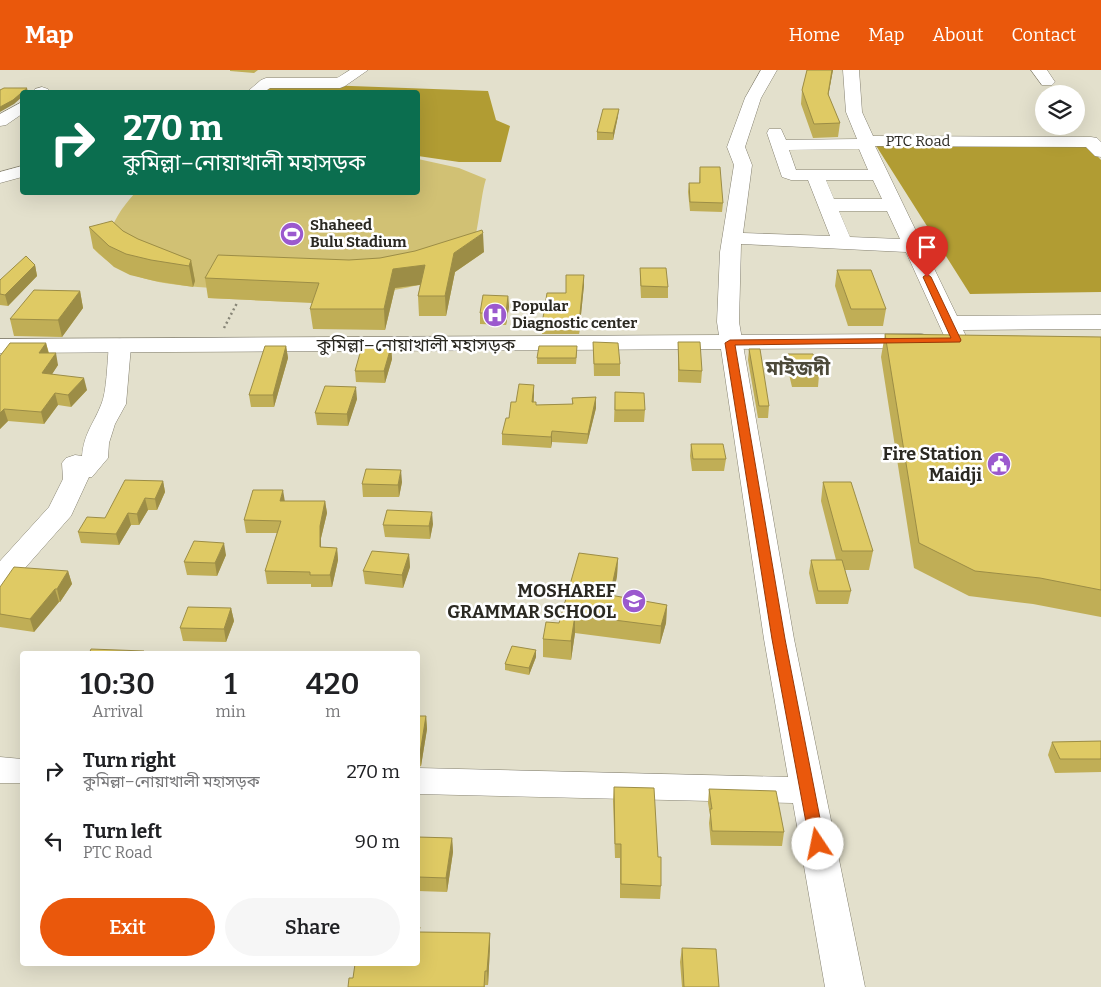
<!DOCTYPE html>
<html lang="en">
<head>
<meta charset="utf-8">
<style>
  :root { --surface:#fff; --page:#f6f6f6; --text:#202124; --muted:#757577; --accent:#ea580c }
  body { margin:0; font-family:Bitter,"Noto Sans Bengali",serif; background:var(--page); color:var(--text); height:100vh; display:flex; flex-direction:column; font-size:19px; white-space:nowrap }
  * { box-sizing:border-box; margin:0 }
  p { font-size:16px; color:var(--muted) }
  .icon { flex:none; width:28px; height:28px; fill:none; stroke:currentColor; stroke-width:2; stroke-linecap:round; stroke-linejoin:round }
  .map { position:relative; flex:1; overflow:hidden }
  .sheet { position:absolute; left:20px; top:581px; width:400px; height:315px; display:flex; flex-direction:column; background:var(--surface); border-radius:5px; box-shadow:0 5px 20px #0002 }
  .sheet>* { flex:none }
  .top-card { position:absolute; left:20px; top:20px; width:400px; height:105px; border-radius:5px; box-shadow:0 5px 20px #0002; background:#0b6e4f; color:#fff; overflow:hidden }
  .controls { position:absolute; left:1035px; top:15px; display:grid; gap:10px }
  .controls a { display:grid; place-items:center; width:50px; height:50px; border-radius:50%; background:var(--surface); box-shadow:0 5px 20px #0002; font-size:25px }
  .pin { position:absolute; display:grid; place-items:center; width:42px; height:42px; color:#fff; margin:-51px -21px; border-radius:50% 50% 50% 0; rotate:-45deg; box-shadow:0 0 5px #0007 }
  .pin .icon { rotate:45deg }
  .me { position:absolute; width:55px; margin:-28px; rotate:349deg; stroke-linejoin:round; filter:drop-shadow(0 0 4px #0008) }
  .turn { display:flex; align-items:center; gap:18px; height:105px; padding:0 20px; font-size:22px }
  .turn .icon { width:65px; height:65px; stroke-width:2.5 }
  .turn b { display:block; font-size:35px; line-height:42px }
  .eta { display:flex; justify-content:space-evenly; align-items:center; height:85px; text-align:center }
  .eta b { font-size:30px; font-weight:600; line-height:35px }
  .primary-button { display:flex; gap:10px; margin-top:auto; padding:10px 20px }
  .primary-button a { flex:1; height:58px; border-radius:30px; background:var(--accent); color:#fff; font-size:20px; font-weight:600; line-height:58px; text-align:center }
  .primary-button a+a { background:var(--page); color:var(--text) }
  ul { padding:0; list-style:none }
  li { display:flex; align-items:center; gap:15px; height:70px; padding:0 20px }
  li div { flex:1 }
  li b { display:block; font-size:19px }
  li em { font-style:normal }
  header { display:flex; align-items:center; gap:30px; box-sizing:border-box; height:70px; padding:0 25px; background:var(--accent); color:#fff }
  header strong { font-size:24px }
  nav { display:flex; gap:28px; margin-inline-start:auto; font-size:18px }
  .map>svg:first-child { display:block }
  .green { fill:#d1c174 }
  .water { fill:#b19c33 }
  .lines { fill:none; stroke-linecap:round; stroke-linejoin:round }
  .minor-casing { stroke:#858170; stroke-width:1 }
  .highway-casing { stroke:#858170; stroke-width:1 }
  .path { stroke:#878577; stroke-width:2.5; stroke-dasharray:2 3; stroke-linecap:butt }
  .minor { fill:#fff; fill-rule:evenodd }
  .highway { fill:#fff; fill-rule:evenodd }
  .wall { fill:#c0ae56 }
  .shaded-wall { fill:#9c8d46 }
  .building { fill:#dfca64; stroke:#9c8d46 }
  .route { fill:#ea580c; stroke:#983908 }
  .labels { text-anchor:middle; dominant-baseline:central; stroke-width:5; stroke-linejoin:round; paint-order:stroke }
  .far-street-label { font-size:15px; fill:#2b2922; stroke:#fff }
  .far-poi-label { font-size:15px; font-weight:bold; fill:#2b2922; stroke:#fff; text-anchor:start }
  .street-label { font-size:18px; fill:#2b2922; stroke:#fff }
  .poi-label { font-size:18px; font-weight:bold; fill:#2b2922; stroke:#fff; text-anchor:end }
  .quarter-label { font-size:20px; font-weight:bold; fill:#4d4a3a; stroke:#fff }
</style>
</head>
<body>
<header>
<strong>Map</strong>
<nav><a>Home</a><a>Map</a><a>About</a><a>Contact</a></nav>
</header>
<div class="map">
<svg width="1101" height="917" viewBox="0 0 1101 917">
  <rect width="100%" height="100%" fill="#e3e0cc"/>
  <path class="green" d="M418,89L459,98L486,109C481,123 478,165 473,173C468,180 445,205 437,208C397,227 340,222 296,223L292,232L208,228L213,218C170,215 124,212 93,178L107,174C112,151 121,139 135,123L418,122Z"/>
  <path class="water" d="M269,13L488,21L496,50L510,56L501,92H459L418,86V22H259Z
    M1085,73L1101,90V222L970,224L875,74Z"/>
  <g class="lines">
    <g class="minor-casing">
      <path id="minor" d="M350,0H368L345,16L340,18H270L264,22H247L261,10L266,8H337Z
        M761,0H777L761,28L745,77L752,95L743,163L830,166L808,110H791L782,107L767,63L769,59H781L786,70L857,69L846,42L843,0H859L862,42L873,66L1091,67L1097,68L1101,72V87L1095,86L1086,77L875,76L957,246L1101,245V259L963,260L968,270L965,275L957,277L949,275L946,270L906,182L741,174L739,252L794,569L865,917H825L793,733L418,724V698L788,707L764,569L717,252L720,182L734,95L727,77L745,28ZM859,79L868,100H796L789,80ZM826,110H873L882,129H834ZM839,141H887L900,169L850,167Z
        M1031,0H1047L1055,12L1052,15H1042Z
        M42,17L48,19L50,22H33L35,19Z
        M22,32V44L6,55L0,56V44Z
        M22,96V107L0,113V102Z
        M120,269L128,271L131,276L126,334L115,354L109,373L108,388L92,407H89L71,446L10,515L0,518V491L49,437L63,409L62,393L66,388L75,385L82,386C84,363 93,355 101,335C107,322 107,292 109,276L112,271Z
        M0,687L22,689V713H0Z"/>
    </g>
    <g class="highway-casing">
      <path id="highway" d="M922,264L930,266L933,271L930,276L922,278L0,283V269Z"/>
    </g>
    <path class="path" d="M224,258L237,233"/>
    <use href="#minor" class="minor"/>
    <use href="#highway" class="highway"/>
  </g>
  <path class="wall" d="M230,0H258L254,3L230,1Z
    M807,0H833L828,26L840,53L838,67L813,68L801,34L802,20Z
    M618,46L613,70H597V62Z
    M700,97L723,133L722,142L690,141L688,122L689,113H699Z
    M89,157L123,161L138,169L191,190L195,211L193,217L155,211L130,205L114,197L93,178Z
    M484,182L455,202L446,246H419L418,226L420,215L395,218L385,260L313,259L310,239L312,233L208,228L205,208L349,190Z
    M35,195L37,206L8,236L0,235V210Z
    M640,198L668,217V228H641L640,209Z
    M837,200L886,239L883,256H848L835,216Z
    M584,205V215L579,264H542V254L566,223Z
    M80,221L83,238L62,267L14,266L10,249Z
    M508,226L509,237L506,255L480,254V243Z
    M885,264L1101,267V547L1033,534L969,526L914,498L881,287Z
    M593,272L620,294V306H594Z
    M678,272L702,301L701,313L678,312Z
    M46,273L49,283L58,295L52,304L87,320L71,337L58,335L44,354L8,351L0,359V286Z
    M286,276L288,288L274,337H251L249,325Z
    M391,277L392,289L385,313L356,312L355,301Z
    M749,279L769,336L768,348H758L748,290Z
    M577,282L576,294H537V288Z
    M788,284L819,305L818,317H792L787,296Z
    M534,315V332L536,335L572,334V328L596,327V338L587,374L552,372L551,378L502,375V364L516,332Z
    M615,322L645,340L644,352H614Z
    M357,329L348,356L317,355L315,343Z
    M691,374L726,389L724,401H692L690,386Z
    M163,411L165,422L157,440H148L139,455H131L119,475L81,473L78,462L105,448Z
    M402,412L399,427H363L362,414Z
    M823,412L873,481L869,500H845L851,521L848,534H816L809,503L811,490H836L821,431Z
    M285,431H325L327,443L321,468V477L337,478L338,490L332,517H311V514H267L265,501L277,463H246L244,450Z
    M433,454L430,469L385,467L383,455Z
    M409,484L410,497L403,518L365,514L363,501Z
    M226,485L217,506L187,505L184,492Z
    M618,488L617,506L613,526L667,535L666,553L660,574L575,563L571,590L543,587V569L559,553Z
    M68,501L72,514L60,532H59L34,562L0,557V517Z
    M231,538L234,551L226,572L183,571L180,558Z
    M536,580V587L529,605L505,600V594Z
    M418,646H426L427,659L421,696L418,697Z
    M1101,671V702L1055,703L1048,685L1052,672Z
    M614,717L658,787L661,816L660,829L620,828V788H615L613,731Z
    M709,719L784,762L782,776L711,775L709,753L710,745L708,733Z
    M418,767L452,768L453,782L447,822L418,821Z
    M420,862L490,863V877L488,915H485V917H348L353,908Z
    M682,878L719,917H682L680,892Z"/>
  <path class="shaded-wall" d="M832,0H833L826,38L828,24Z
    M27,18L28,22H22V27L14,34L0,42V37Z
    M619,39L618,46L613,70V63Z
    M483,163L484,182L455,202L446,246L445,226L454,183Z
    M191,190L195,211L193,217L189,196Z
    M35,195L37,206L8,236L5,225Z
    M425,195L426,214L395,218L385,260L384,239L393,199Z
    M584,205V215L579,264V253Z
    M80,221L83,238L62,267L58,250Z
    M508,226L509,237L506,255V243Z
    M46,273L49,285L39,283Z
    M286,276L288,288L274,337L273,325Z
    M391,277L392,289L385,313L384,301Z
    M56,283L58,295L45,315L42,303Z
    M84,308L87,320L71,337L68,325Z
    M534,315V325L532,342V332Z
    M356,317L357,329L348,356L347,344Z
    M55,323L58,335L44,354L41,342Z
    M596,327V338L587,374L588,364Z
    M4,339L8,351L0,359V343Z
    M552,361V372L551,378V367Z
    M401,400L402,412L399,427L398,415Z
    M163,411L165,422L157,440L155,429Z
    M283,420L285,432L280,431Z
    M145,428L148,440L139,455L137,444Z
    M325,431L327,443L321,468V489L320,477V456Z
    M432,442L433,454L430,469L429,456Z
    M128,443L131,455L119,475L116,464Z
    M224,473L226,485L217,506L215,493Z
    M337,478L338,490L332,517L330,505Z
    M409,484L410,497L403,518L402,505Z
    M618,488L617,506L610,543V525Z
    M68,501L72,514L60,532L57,519Z
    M55,519L59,532L34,562L30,549Z
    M667,535L666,553L660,574L661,556Z
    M231,538L234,551L226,572L224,559Z
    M575,545V563L571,590V571Z
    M536,580V587L529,605V598Z
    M426,646L427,659L421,696L420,683Z
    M452,768L453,782L447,822L446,808Z
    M490,863V877L488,915L487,901Z"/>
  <path class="building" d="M807,0H832L828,24L840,53L814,54L802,20Z
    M4,18H27L13,30L0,37V20Z
    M603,39H619L613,63L597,62Z
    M700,97H720L723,133L690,132L689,113H700Z
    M112,151L123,161L138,169L191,190L189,196L151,190L126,184L109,176L89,157Z
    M482,160L483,163L454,183L445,226H418L425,195L393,199L384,239H310L319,213L205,208L218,185L349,190L380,188L415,181Z
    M26,186L35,195L5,225L0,224V210Z
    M640,198H666L668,217L641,216Z
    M837,200H871L886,239H851Z
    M566,205H584L579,253L542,254L547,223H566Z
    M34,220L80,221L58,250L10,249Z
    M483,225L508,226L506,243H480Z
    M885,264L1101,267V520L1040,508L975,501L919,473Z
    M593,272L618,273L620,294H594Z
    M678,272H700L702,301L679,300Z
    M10,273H46L39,283H56L42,303L84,308L68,325L55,323L41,342L4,339L0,343V286Z
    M265,276H286L273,325H249Z
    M362,276L391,277L384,301H355Z
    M539,276H577L576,288H537Z
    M749,279H760L769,336H759Z
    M788,284H813L819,305H793Z
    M519,314L534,315L532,332H536V335L573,334L572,328L596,327L588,364L552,361L551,367L502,364L506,348H509L511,332H516Z
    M325,316L356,317L347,344L315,343Z
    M615,322L644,323L645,340H615Z
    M691,374H723L726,389H693Z
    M366,399L401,400L398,415L362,414Z
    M125,410L163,411L155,429L145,428L137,444L128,443L116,464L78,462L87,447L105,448Z
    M823,412H851L873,481H842Z
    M253,420H283L280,431H325L320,456V477L337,478L330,505H310V502L265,501L281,451L244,450Z
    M387,440L432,442L429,456L383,455Z
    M194,471L224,473L215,493L184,492Z
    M372,481L409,484L402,505L363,501Z
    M579,483L618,488L610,525L667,535L661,556L575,545L571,571L543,569L546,552L559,553Z
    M811,490H842L851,521H818Z
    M14,497L68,501L57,519H55L30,549L0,544V517Z
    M188,537L231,538L224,559L180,558Z
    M512,576L536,580L529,598L505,594Z
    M91,579L144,581L142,584H89Z
    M418,646H426L420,683H418Z
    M1101,671V689H1060L1052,672Z
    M614,717L654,718L658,787H661V816L621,814V774H615Z
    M709,719L776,721L784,762L712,761L710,739H712Z
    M418,767L452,768L446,808L418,807Z
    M418,857H420L419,862L490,863L487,901H485L484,917H348L349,908H353L355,894H418Z
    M682,878L716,879L719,917H684Z"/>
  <path class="route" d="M927,204L931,207L961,270L960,272L735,275L785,569L825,774L823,778L818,780L812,778L810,774L772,569L725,273L730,270L951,268L923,207Z"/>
  <defs>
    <g id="stadium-disc" transform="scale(1.25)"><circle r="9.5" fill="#9b59ce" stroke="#fff"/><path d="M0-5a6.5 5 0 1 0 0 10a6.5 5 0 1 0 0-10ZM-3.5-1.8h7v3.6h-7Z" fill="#fff"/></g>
    <g id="hospital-disc" transform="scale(1.25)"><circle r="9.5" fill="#9b59ce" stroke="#fff"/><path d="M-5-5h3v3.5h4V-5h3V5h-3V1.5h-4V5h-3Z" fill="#fff"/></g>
    <g id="civic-disc" transform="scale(1.25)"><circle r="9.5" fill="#9b59ce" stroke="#fff"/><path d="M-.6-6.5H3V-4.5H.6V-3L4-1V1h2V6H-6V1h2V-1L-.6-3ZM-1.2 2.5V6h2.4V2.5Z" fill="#fff"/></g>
    <g id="school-disc" transform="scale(1.25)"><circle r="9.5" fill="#9b59ce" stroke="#fff"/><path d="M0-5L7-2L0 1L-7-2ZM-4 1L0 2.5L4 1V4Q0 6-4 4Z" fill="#fff"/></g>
  </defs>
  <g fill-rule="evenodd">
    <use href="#stadium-disc" x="292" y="164"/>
    <use href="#hospital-disc" x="495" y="245"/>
    <use href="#civic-disc" x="999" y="394"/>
    <use href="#school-disc" x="634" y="531"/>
  </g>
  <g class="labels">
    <g class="far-street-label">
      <text x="918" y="71">PTC Road</text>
    </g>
    <g class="far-poi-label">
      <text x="310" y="155">Shaheed<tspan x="310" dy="17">Bulu Stadium</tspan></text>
      <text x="512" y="236">Popular<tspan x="512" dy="17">Diagnostic center</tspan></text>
    </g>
    <g class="street-label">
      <text x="416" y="275">কুমিল্লা–নোয়াখালী মহাসড়ক</text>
    </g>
    <g class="poi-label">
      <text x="982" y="384">Fire Station<tspan x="982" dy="21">Maidji</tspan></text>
      <text x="616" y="521">MOSHAREF<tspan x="616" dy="21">GRAMMAR SCHOOL</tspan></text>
    </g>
    <g class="quarter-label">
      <text x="798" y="298">মাইজদী</text>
    </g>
  </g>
</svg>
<div class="controls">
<a><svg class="icon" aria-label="layers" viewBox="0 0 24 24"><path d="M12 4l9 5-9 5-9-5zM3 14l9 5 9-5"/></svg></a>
</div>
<div class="pin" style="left:927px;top:207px;background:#d93025"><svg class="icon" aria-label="arrive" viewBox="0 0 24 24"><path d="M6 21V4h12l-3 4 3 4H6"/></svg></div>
<svg class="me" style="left:818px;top:774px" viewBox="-20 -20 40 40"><circle r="19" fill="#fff"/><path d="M0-13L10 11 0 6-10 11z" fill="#ea580c"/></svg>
<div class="top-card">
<div class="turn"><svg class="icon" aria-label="right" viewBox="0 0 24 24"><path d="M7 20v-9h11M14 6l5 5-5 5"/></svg><div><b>270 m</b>কুমিল্লা–নোয়াখালী মহাসড়ক</div></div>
</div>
<section class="sheet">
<div class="eta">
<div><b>10:30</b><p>Arrival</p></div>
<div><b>1</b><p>min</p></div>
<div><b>420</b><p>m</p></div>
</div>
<ul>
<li><svg class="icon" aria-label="right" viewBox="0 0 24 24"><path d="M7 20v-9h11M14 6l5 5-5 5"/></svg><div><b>Turn right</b><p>কুমিল্লা–নোয়াখালী মহাসড়ক</p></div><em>270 m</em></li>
<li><svg class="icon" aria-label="left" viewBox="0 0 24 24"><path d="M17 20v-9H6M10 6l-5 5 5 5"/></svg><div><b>Turn left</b><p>PTC Road</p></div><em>90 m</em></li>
</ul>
<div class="primary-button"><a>Exit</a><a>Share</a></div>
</section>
</div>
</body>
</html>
